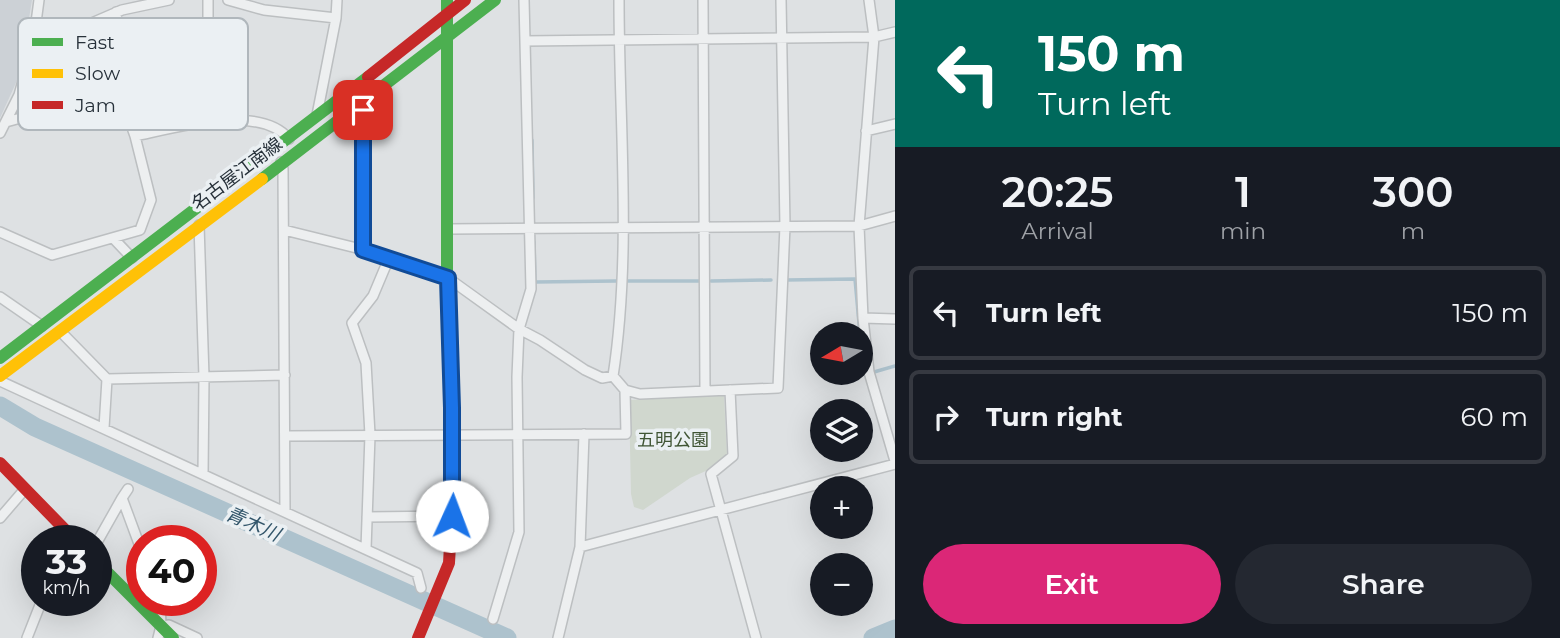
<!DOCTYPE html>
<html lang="en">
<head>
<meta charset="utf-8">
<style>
  :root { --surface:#171b24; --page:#242831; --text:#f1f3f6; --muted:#9ea1a6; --line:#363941; --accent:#db2777 }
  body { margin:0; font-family:Montserrat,"Noto Sans JP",sans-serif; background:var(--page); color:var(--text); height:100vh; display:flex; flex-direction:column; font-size:26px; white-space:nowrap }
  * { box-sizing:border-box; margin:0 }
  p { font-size:23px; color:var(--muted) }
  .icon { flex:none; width:38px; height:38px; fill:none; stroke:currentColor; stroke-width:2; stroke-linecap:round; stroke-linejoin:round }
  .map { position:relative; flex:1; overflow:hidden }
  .details { display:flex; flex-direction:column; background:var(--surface); width:665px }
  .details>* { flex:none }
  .hud { background:#00695c; color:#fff; overflow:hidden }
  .needle { width:46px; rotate:260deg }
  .controls { position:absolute; left:810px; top:322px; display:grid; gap:14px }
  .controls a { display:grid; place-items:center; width:63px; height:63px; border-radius:50%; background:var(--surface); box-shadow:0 7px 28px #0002; font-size:35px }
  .speed { position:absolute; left:21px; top:525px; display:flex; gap:14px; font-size:35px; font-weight:700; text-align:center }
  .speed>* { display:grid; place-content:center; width:91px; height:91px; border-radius:50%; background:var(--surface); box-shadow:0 7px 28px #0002; line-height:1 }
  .speed small { font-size:18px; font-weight:400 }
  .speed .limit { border:10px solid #d22; background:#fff; color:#111 }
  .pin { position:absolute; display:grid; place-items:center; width:60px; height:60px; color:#fff; margin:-30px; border-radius:14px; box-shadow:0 4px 10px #0006 }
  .me { position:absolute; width:77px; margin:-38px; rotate:2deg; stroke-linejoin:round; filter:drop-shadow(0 0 5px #0008) }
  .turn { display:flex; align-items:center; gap:24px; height:147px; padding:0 28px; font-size:32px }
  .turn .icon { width:91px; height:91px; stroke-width:2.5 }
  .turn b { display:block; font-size:49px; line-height:60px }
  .eta { display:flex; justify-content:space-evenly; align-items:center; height:119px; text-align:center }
  .eta b { font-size:42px; font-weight:600; line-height:49px }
  .primary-button { display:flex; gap:14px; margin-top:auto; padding:14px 28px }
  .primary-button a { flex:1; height:80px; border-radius:42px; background:var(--accent); color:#fff; font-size:28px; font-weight:600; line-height:80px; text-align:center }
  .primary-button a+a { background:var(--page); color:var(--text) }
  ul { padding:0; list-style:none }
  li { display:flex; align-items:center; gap:21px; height:94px; margin:0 14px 10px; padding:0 14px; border:4px solid var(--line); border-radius:10px }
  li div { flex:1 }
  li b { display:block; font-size:26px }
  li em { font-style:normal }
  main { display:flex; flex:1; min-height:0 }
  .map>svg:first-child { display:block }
  .built { fill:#ccd1d6 }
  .green { fill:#d0d7ce }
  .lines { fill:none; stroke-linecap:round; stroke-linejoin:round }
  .stream { stroke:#adc2cd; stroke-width:3.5 }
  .river { stroke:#adc2cd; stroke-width:19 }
  .street-casing { stroke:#bcbfc1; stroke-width:12 }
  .street { stroke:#edeff0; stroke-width:9 }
  .fast { stroke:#4caf50; stroke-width:12 }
  .slow { stroke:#ffc107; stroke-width:12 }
  .jam { stroke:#c62828; stroke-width:12 }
  .route-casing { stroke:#114b97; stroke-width:18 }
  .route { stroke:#1a73e8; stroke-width:12 }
  .labels { text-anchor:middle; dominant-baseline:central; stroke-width:7; stroke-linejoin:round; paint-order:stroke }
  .street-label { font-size:18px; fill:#27313a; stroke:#ebf0f3 }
  .park-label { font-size:18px; fill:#405535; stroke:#ebf0f3 }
  .water-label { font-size:19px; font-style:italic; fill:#33566b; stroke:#ebf0f3 }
  .key { fill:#ebf0f3; stroke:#b0b7bc; stroke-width:2 }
  .key-label { font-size:19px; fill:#27313a }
</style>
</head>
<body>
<main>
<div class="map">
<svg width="895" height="638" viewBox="0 0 895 638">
  <rect width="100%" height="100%" fill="#dee1e3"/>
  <path class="built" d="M0,0H32L20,74L0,118Z"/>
  <path class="green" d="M724,395L727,455L708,470L690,478L643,510L634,507L631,494L629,400Z"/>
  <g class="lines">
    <path class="stream" d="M532,140L533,198
      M534,242L535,282L616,281
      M786,280L855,279L860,334
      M628,281H702
      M711,281L771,280
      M861,347L863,369
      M874,372L895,366"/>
    <path class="river" d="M0,406L35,427L507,638
      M873,638L895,629"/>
    <g class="street-casing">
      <path id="street" d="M228,0L264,10L336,18
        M703,0L705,391
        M869,0L874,37L859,226L863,318L869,372L895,461
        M116,12L123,90
        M525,41L874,37L895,32
        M19,95L40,78L78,29L122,10L169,0
        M358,104L363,110L364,250
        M317,115L336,18L337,0
        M6,122L119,91L198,80
        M187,124L208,40V0
        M866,131L895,124
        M0,133L19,95L33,45L39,0
        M135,136C174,128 260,103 289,139
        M281,162L283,169L285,512
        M199,225L204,377L203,474
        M448,229L859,226L895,216
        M284,230L377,253L448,278L519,329L540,340L585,370L602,378L613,376L625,390L640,394L778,388L785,226L781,0
        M0,232L52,255L140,230L151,200L135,136L119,91
        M113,238L132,258
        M0,297L42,326
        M863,318L895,319
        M61,332L107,379L104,428
        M613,376C632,252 619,124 619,0
        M107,379L285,375
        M0,381L417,573L421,588
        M730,390L733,456L711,474L756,638
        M286,436L626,434L625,390
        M128,489L122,498L142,552
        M367,517L452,516
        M0,518L25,489
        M96,544L122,498
        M580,547L584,434
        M366,549L370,435L366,363L352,323L373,296L389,258
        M493,619L519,532L517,377L519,329L531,289L524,0
        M161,626L169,625L197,638
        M27,638L42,600
        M158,638L161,626L160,600
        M558,638L580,547L895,464"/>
    </g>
    <use href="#street" class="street"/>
    <path class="fast" d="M447,0V307L451,429
      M262,179L495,0
      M0,358L368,77
      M96,561L173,638"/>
    <path class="slow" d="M0,376L262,179"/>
    <path class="jam" d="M368,77L465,0
      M0,463L76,541
      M418,638L449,563L453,494L451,429"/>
  </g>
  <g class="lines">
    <g class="route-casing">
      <path id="route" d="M363,110V250L448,278L452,408V516"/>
    </g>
    <use href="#route" class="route"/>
  </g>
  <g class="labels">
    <g class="street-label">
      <text transform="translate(237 174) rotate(-37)">名古屋江南線</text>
    </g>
    <g class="park-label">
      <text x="673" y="440">五明公園</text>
    </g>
    <g class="water-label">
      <text transform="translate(253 524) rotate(24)">青木川</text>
    </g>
  </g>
  <rect x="18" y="18" width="230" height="112" rx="10" class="key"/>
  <rect x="32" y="38" width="31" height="8" fill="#4caf50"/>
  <rect x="32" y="69" width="31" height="9" fill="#ffc107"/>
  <rect x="32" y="101" width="31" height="8" fill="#c62828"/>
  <g class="key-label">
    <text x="75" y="49">Fast</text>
    <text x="75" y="80">Slow</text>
    <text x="75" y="112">Jam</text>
  </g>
</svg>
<div class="controls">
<a><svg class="needle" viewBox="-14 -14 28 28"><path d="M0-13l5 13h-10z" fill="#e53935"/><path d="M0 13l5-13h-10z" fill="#9ea1a6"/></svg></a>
<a><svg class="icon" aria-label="layers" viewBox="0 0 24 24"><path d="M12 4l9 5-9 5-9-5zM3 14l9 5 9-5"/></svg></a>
<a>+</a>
<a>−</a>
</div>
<div class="speed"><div>33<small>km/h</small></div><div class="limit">40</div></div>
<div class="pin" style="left:363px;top:110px;background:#d93025"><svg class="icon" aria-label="arrive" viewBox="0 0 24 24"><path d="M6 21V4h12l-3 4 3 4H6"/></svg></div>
<svg class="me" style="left:452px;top:516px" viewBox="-20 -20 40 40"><circle r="19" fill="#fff"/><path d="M0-13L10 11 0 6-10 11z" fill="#1a73e8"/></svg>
</div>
<section class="details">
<div class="hud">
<div class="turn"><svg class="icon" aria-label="left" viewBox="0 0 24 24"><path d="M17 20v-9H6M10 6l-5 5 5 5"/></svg><div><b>150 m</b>Turn left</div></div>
</div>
<div class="eta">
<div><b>20:25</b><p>Arrival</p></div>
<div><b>1</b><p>min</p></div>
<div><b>300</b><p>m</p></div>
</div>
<ul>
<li><svg class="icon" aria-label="left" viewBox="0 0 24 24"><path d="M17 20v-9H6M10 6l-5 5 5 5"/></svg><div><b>Turn left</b></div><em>150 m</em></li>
<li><svg class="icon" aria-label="right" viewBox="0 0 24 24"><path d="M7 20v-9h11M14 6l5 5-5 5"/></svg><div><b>Turn right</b></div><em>60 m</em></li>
</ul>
<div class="primary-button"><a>Exit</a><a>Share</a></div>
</section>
</main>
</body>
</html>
